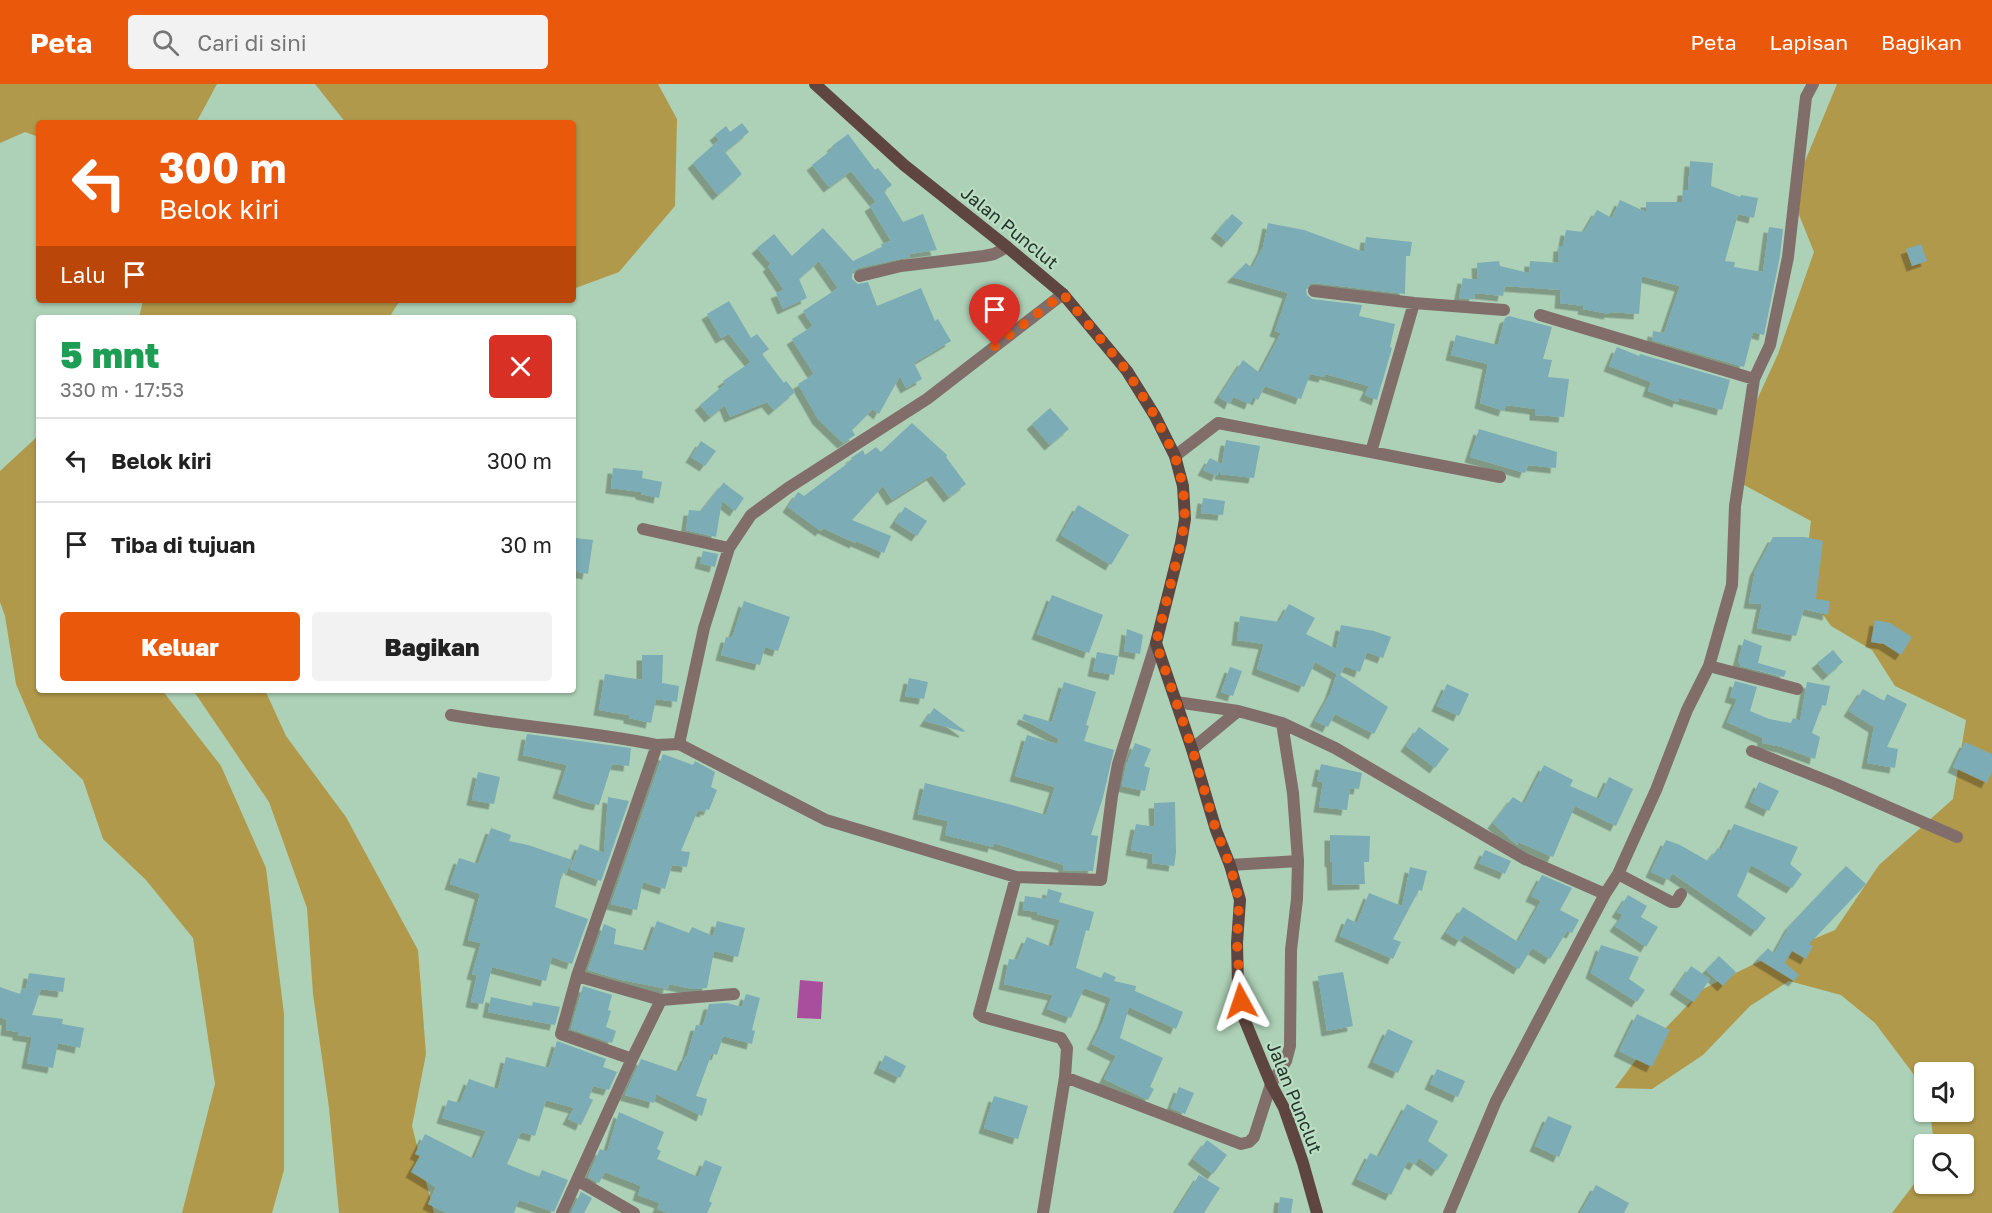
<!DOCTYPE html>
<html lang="id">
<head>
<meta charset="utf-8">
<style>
  :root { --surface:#fff; --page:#f2f2f2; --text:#222; --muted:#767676; --line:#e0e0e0; --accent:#ea580c }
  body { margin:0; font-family:"Golos Text",sans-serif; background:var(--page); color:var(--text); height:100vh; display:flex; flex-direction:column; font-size:22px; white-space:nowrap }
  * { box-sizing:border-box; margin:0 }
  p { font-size:20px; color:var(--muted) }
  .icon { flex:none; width:33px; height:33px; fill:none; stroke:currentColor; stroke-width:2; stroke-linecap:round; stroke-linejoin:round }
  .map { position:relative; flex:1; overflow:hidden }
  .details { position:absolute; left:36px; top:231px; width:540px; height:378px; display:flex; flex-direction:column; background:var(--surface); border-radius:6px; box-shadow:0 2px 4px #0004 }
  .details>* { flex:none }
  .guide { position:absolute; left:36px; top:36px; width:540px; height:183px; border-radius:6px; box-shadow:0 2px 4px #0004; background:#ea580c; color:#fff; overflow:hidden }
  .controls { position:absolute; left:1914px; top:978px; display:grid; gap:12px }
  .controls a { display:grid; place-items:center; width:60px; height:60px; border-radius:6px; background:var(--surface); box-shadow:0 2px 4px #0004; font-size:30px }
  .pin { position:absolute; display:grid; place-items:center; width:51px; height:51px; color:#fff; margin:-62px -26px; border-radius:50% 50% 50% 0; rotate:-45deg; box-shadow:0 0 6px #0007 }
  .pin .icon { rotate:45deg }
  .me { position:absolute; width:66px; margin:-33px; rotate:355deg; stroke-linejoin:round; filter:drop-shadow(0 0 4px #0008) }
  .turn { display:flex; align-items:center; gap:21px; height:126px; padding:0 24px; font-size:27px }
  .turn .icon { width:78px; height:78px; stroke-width:2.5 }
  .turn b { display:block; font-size:42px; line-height:51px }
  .then { display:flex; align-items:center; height:57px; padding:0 24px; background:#0003; gap:12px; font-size:22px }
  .round { display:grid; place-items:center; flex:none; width:63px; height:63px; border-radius:6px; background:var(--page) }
  .summary { display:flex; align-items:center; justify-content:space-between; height:102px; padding:0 24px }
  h1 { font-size:36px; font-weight:800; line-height:45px; color:#1e9e55 }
  .cta { display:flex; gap:12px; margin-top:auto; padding:12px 24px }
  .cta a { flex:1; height:69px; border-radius:6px; background:var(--accent); color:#fff; font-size:24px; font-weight:800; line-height:69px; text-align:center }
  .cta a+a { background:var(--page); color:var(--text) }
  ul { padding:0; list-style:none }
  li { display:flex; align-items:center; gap:18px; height:84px; padding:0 24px; border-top:2px solid var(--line) }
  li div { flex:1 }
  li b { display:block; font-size:22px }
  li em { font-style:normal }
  header { display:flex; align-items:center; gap:36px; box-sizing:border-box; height:84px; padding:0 30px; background:var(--accent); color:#fff }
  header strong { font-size:28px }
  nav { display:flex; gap:33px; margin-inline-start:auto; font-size:21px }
  .search { width:420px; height:54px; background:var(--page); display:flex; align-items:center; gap:15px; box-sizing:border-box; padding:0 21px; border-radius:6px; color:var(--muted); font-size:22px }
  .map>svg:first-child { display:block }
  .green { fill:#b1994b }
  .water { fill:#a94e9d }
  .building { fill:#7bacb6; filter:url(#shadow) }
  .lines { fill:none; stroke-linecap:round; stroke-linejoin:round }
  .minor { stroke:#816e6a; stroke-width:12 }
  .secondary { stroke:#5f4540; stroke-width:12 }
  .route { stroke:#ea580c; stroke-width:10; stroke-dasharray:0 18 }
  .labels { text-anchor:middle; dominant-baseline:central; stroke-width:4.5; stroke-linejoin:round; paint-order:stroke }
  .street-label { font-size:18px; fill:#26342a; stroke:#badec3 }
</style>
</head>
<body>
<header>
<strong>Peta</strong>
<div class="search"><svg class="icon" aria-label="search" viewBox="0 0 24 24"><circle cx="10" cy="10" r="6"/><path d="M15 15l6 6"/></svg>Cari di sini</div>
<nav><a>Peta</a><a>Lapisan</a><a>Bagikan</a></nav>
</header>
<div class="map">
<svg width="1992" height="1129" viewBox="0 0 1992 1129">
  <defs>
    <filter id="shadow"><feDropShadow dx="-5.5" dy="5.5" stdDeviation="0" flood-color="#0004"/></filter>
  </defs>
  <rect width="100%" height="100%" fill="#add1b6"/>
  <path class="green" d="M0,0H217L196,39H39V53L25,48L0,59Z
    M315,0H658L677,35L675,122L619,188L573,205V39H346Z
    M1837,0H1992V1129H1892L1924,1087V1100H1964V1060H1934L1930,1028H1964V988H1924V1004L1875,939L1841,911L1789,897L1750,922L1703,971L1652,1005L1615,1004L1638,973L1703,905L1754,880L1835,846L1879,781L1953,715L1966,636L1895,602L1872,566L1831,542L1803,502L1811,437L1744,401V344L1778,270L1814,168L1791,111Z
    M143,216H400L389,234H139Z
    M39,351V606H162L221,682L266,784L284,930V1086L272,1129H182L215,1000L193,854L146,796L103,755L83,696L39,654L16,600L5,532L0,518V387Z
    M193,606H265L286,652L346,733L418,866L426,970L412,1042L434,1129H339L329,1024L313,910L307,824L269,718Z"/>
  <path class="water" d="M800,896L823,898L821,935L797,934Z"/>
  <path class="building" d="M742,39L749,48L725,68L742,90L718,111L693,79L719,56L715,51L726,42L730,48Z
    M848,50L875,86L878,84L892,101L884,107L903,138L923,130L937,166L909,170L910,173L858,184L852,189V195L858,200L868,198L877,222L921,204L935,237L938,235L951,257L914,279L922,295L906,304L900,292L879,330L873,325L852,346L855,351L843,359L818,335L798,300L814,290L792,255L813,242L803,227L838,204L819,177L799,195L807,214L783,225L776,209L784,206L768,182L771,180L757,164L774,150L792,172L823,144L853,177L882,163L881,160L891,157L870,122L876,118L851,87L829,103L812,81L834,64L832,62Z
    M1690,77L1713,79L1711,102L1740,113L1741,111L1758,114L1754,134L1738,130L1725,177L1735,178L1734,183L1763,188L1769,143L1783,145L1780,172L1764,251L1753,248L1744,283L1652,256L1653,247L1664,249L1680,202L1642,192L1639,230L1610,228L1609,230L1583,225L1584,222L1560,219L1561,206L1505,202L1503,212L1475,209L1474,215L1459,214L1463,194L1478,196L1477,179L1499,177L1500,182L1529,189L1530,177L1558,179L1559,162H1563L1566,146L1584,148L1597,126L1612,134L1620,116L1646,128V118H1682L1683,106H1688Z
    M1232,130L1243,139L1227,158L1216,149Z
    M1268,139L1304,146L1364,168L1366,153L1412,158L1410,172H1406L1405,210L1315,199L1310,200L1306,205L1307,211L1312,215L1362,221L1359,232L1395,240L1390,263L1392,264L1377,316L1365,311L1369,302L1325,290L1324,293L1310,290L1301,315L1265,302L1258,316L1253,313L1250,320L1233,313L1230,320L1219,313L1243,276L1260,289L1281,249L1275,247L1288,209L1232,193L1246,179L1252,184L1263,163Z
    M1921,160L1927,177L1912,182L1906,165Z
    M729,217L751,254L757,250L769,265L762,270L784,299L786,297L795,308L774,326L767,318L730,333L725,321L710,333L700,321L725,300L723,297L751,278L729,250L721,254L707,230Z
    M1509,232L1552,243L1543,275L1552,276L1548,293L1569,295L1564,333L1535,331V325L1506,321L1504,327L1480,319L1488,280L1451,271L1456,251L1498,261L1505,234Z
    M1617,263L1639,272L1640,270L1730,296L1722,326L1679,314L1678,318L1648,307L1651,298L1609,282Z
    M1050,324L1069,345L1050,361L1032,340Z
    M912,339L947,371L946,373L966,400L949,413L932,391L892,416L883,402L852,436L891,452L884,469L856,457L855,459L823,444L821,447L788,423L798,408L804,412L852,376L851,374L863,366L865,371L876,363L881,368Z
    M1479,345L1557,368L1556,384L1528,381L1525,389L1470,373Z
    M1226,356L1260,362L1254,394L1220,390L1221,384L1217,392L1203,386L1210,374L1222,380Z
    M701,357L716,367L705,382L691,373Z
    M613,384L643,387L642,394L662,398L659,414L641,410V408L611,404Z
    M725,397L724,399L744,414L735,427L722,417L716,453L686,446L689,426L701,427Z
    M1203,414L1225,417L1223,431L1201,429Z
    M1078,421L1129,451L1111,481L1061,451Z
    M905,423L927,437L917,452L895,438Z
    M1773,453H1805L1823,457L1816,515L1830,517L1828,531L1804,525L1796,552L1757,544L1762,520L1749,519L1755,487Z
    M576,454L593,456L588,490L573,487Z
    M703,467L718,470L715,483L700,479Z
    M1052,511L1103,531L1089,569L1037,550Z
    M744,517L790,533L778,567L765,563L760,581L721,571L726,553L732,554Z
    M1289,520L1315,534L1306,550L1336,565L1341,541L1374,547L1391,553L1383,574L1367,568L1360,588L1345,582L1340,591L1388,623L1374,650L1335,630L1328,643L1315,637L1330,610L1337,590L1315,578L1304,603L1257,585L1264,560L1237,556L1240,532L1279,538Z
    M1875,536L1890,539L1912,553L1901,571L1884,560L1871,558Z
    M1127,545L1143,551L1140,570L1124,567Z
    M1744,555L1762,562L1758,579L1786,587L1784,593L1740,582L1741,580L1738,578Z
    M1833,566L1843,578L1828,591L1817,579Z
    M1097,568L1118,572L1114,591L1093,587Z
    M642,571H663L662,599L679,602L677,618L656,615L651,639L629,634V631L599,626L605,590L642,596Z
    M1230,583L1242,587L1233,612L1221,608Z
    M909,594L928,598L924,615L905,612Z
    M1735,597L1757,603L1750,627L1769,635L1791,639L1793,634L1800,637L1807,598L1830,602L1826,622L1822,621L1812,649L1820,653L1815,675L1782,663L1762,659L1763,654L1727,638L1737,615L1730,613Z
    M1064,598L1096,608L1086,641L1089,642L1084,657L1114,666L1103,713L1091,751L1098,752L1093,787L1063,786L1064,781L994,759L993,763L945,751L948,737L918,730L925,699L1012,721L1046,731L1055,703L1015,692L1027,651L1057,660L1059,655L1022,635L1024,630L1052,638Z
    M1447,600L1469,610L1459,632L1437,622Z
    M1863,605L1884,617L1887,610L1907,620L1887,663L1898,665L1895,684L1867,679L1874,643L1849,627Z
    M934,624L965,647L964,648L925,637Z
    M1419,643L1449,665L1435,684L1406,662Z
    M527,650L631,664L629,682L612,680L599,721L589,719L558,709L567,681L523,671Z
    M1965,658L1992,670V688L1987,699L1953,683Z
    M1135,659L1151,665L1144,682L1150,684L1145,707L1122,702L1126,682Z
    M663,670L693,681L695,677L715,688L711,703L717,706L709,726L706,725L705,728L698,726L681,767L690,768L687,783L672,781L665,805L643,798L637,826L611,820Z
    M1321,680L1362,689L1359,705L1350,704L1347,726L1319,723L1323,698L1317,697Z
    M1544,681L1573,696L1570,702L1599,715L1609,693L1633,705L1616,742L1575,722L1553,773L1518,758L1517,761L1493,739L1513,713L1524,720Z
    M478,688L500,693L494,720L472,716Z
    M1759,698L1779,707L1769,727L1750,718Z
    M608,713L629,717L601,797L570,785L580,760L604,769Z
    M1175,718L1176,769L1174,782L1152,779L1153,770L1131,766L1136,740L1155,743L1154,719Z
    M1734,740L1798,763L1790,780L1802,790L1792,804L1751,781L1737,812L1766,834L1756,847L1672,789L1669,796L1651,788L1666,756L1680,761L1708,777L1718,764L1721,766Z
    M491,744L511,751L509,757L528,761L572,776L566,790L562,788L555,823L588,835L572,880L552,873L546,897L492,883L483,920L471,918L477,891L472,890L481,859L468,856L480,810L450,800L459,774L478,780Z
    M1330,751L1370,752L1369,778H1364L1365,800L1333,801L1332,778L1330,777Z
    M1485,766L1511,777L1505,790L1479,779Z
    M1846,782L1866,800L1809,860L1813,862L1806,875L1792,867L1785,879L1799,891L1794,897L1758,875L1768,864L1774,870L1790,841Z
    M1410,783L1427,787L1422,807L1419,806L1393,855L1401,858L1393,875L1340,852L1347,834L1357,839L1369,809L1402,822Z
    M1542,791L1572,804L1560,826L1579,836L1572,849L1567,847L1550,875L1532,864L1519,885L1464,851L1460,857L1446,849L1463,823L1518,858L1541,817L1531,812Z
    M1048,805L1062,809L1059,818L1094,828L1089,847L1086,846L1076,884L1101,894L1104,888L1116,893L1114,897L1136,902L1135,907L1183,928L1176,945L1129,923L1120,954L1163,974L1150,1003L1154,1005L1148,1016L1104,995L1116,972L1092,960L1103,938L1111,914L1084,904L1071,934L1047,925L1053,911L1004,900L1009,875L1017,876L1027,853L1052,863L1060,836L1037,830V828L1023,826L1025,812L1046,815Z
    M1628,811L1647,822L1641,833L1658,843L1646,863L1615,842L1623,831L1617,828Z
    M657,837L689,849L692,843L713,852L717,837L745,844L738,873L714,867L707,904L693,905L669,900L668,905L622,896L588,886L604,840L616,845L614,860L646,867Z
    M1601,861L1639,873L1629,895L1645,906L1637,918L1591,889Z
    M1719,872L1736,888L1723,902L1706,886Z
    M1691,882L1710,895L1694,918L1675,905Z
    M1343,888L1353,942L1327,947L1318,892Z
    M29,889L65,894L63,908L41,905L32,931L63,935L62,940L84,944L80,964L58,959L53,984L27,979L32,953L18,951V948L6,946L7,936L0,933V903L20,910L22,904L26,905Z
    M583,902L612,911L608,926L611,927L606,943L616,947L612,959L571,945Z
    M746,910L760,914L752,946L755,947L752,960L723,952L717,971L712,969L696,1012L707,1015L702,1032L656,1010L654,1019L625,1011L641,975L679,988L686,972H687L696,941L703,942L709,920L727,919L742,923Z
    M491,913L532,922L533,918L560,923L555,941L488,928Z
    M1637,930L1670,946L1652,983L1619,967Z
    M1388,945L1413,957L1398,989L1373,978Z
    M557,957L606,975L603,983L617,988L609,1006L593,1002L589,1014L593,1016L581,1041L568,1035L574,1024L546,1016L535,1052L521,1048L507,1080L539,1093L542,1086L568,1096L554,1128L519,1116L514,1129H447L428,1120L436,1103L411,1088L420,1072L415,1070L425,1050L474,1075L486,1047L442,1034L448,1016L460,1019L469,995L498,1005L506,973L549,984Z
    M885,971L906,982L900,994L879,984Z
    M1437,985L1465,997L1458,1013L1430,1000Z
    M1179,1003L1194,1009L1185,1030L1171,1024Z
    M994,1012L1028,1022L1018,1055L984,1044Z
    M1407,1020L1438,1037L1428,1057L1448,1071L1437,1087L1419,1074L1415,1081L1408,1077L1391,1111L1357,1095L1370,1069L1379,1073Z
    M619,1028L664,1048L657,1065L661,1067L657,1075L698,1093L705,1076L722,1083L709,1117L712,1119L707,1129H668L657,1125L660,1119L638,1111L641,1102L605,1088L599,1099L588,1093L600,1065L607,1068Z
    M1548,1032L1572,1042L1559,1073L1535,1062Z
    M1207,1056L1227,1071L1213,1090L1193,1075Z
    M1199,1091L1220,1104L1214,1113L1204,1129H1175Z
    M1596,1101L1629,1119L1624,1129H1580Z
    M581,1108L592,1114L584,1129H571Z
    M1280,1113L1293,1115L1291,1129H1278Z"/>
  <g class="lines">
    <path class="minor" d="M860,192L901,182L984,172L994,170L1007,163
      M1314,207L1414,219L1504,226
      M1063,210L927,315L788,404L751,431L729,464L704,544L679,660L826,736L1016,793L1101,796L1112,712L1118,680L1156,559
      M1540,231L1754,295
      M1371,368L1500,393
      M1175,372L1218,339L1371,368L1414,219
      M643,445L729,464
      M1709,582L1797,605
      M1176,618L1238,627L1282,639L1335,664L1525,775L1605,810
      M451,631C520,643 590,647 657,661
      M1192,665L1238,627
      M1752,667L1835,700L1957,753
      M1230,781L1298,777
      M1618,790L1671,818H1676L1681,810
      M1016,793L979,930L983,933L1061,954L1067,964L1065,993L1043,1129
      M577,892L661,916
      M632,975L561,950L577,892L657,661L679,660
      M1065,993L1241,1060L1249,1058L1254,1053L1271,1000L1286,977L1290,962L1291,866L1297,815L1298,777L1293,709L1282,639
      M577,1096L634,1129
      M562,1129L632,975L661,916L734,910
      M1449,1129L1496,1017L1605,810L1618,790L1656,706L1687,626L1709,582L1732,501L1735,422L1754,295L1770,261L1788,173L1806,13L1813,0"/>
    <path class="secondary" d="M815,0L904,81L1007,163L1063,210L1127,287L1155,332L1175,372L1183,402L1185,435L1181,459L1156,559L1192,665L1216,746L1230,781L1240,816L1237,859L1238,901L1243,932L1271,1000L1284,1024L1303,1079L1317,1129"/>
  </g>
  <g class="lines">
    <path class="route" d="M995,262L1063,210L1127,287L1155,332L1175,372L1183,402L1185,435L1181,459L1156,559L1192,664L1216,746L1230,781L1239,816L1237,859L1241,917"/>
  </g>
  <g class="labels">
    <g class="street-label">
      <text transform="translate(1010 143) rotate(39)">Jalan Punclut</text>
      <text transform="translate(1295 1013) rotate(68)">Jalan Punclut</text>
    </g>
  </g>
</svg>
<div class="controls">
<a><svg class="icon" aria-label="sound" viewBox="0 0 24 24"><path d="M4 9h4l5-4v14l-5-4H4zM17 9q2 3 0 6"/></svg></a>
<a><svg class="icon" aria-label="search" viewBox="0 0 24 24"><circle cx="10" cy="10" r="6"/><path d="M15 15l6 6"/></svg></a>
</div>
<div class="pin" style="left:995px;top:262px;background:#d93025"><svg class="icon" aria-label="arrive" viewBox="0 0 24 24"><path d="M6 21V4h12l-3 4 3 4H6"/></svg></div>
<svg class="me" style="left:1241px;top:917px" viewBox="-20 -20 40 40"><path d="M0-17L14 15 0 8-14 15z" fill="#ea580c" stroke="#fff" stroke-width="4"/></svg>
<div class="guide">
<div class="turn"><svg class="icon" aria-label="left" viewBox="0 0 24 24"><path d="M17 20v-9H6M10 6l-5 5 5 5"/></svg><div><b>300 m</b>Belok kiri</div></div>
<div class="then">Lalu<svg class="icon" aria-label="arrive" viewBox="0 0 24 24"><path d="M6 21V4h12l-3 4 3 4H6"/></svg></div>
</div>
<section class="details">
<div class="summary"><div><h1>5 mnt</h1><p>330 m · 17:53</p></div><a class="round" style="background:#d93025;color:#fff"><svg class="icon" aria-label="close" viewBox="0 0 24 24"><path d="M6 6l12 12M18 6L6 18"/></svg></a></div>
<ul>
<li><svg class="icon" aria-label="left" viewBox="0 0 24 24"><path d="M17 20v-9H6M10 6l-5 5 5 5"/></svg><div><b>Belok kiri</b></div><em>300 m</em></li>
<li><svg class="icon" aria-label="arrive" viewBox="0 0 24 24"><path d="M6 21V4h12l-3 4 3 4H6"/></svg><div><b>Tiba di tujuan</b></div><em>30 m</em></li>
</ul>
<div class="cta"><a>Keluar</a><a>Bagikan</a></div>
</section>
</div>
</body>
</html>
